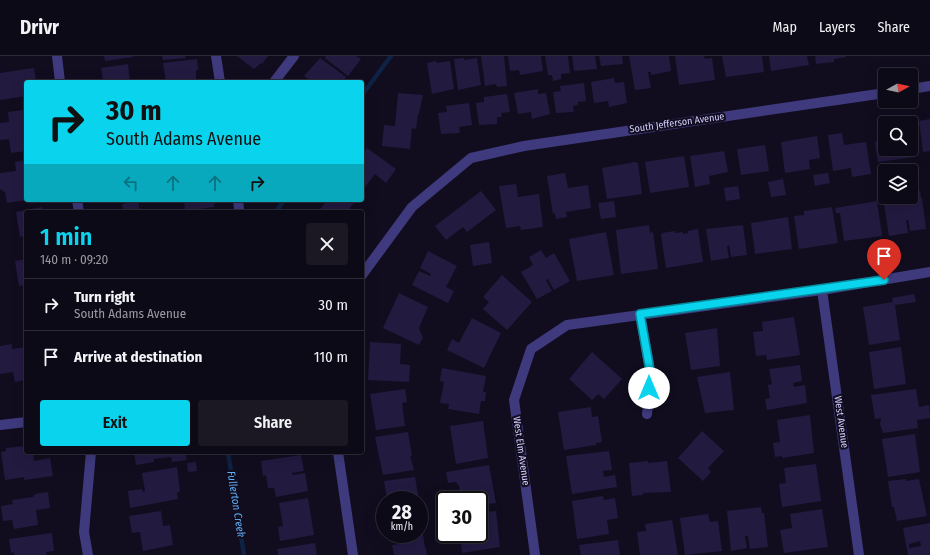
<!DOCTYPE html>
<html lang="en">
<head>
<meta charset="utf-8">
<style>
  :root { --surface:#0d0a17; --page:#1b1824; --text:#f1f3f6; --muted:#9a9aa1; --line:#2d2b36; --accent:#0ad3ed }
  body { margin:0; font-family:"Fira Sans Condensed",sans-serif; background:var(--page); color:var(--text); height:100vh; display:flex; flex-direction:column; font-size:15px; white-space:nowrap }
  * { box-sizing:border-box; margin:0 }
  p { font-size:13px; color:var(--muted) }
  .icon { flex:none; width:22px; height:22px; fill:none; stroke:currentColor; stroke-width:2; stroke-linecap:round; stroke-linejoin:round }
  .map { position:relative; flex:1; overflow:hidden }
  .side { position:absolute; left:24px; top:154px; width:340px; height:244px; display:flex; flex-direction:column; background:var(--surface); border-radius:4px; box-shadow:0 4px 16px #0002,0 0 0 1px var(--line) }
  .side>* { flex:none }
  .banner { position:absolute; left:24px; top:24px; width:340px; height:122px; border-radius:4px; box-shadow:0 4px 16px #0002,0 0 0 1px var(--line); background:#0ad3ed; color:#111; overflow:hidden }
  .needle { width:26px; rotate:82deg }
  .fabs { position:absolute; left:878px; top:12px; display:grid; gap:8px }
  .fabs a { display:grid; place-items:center; width:40px; height:40px; border-radius:4px; background:var(--surface); box-shadow:0 4px 16px #0002,0 0 0 1px var(--line); font-size:20px }
  .speed { position:absolute; left:376px; top:435px; display:flex; gap:8px; font-size:20px; font-weight:700; text-align:center }
  .speed>* { display:grid; place-content:center; width:52px; height:52px; border-radius:50%; background:var(--surface); box-shadow:0 4px 16px #0002,0 0 0 1px var(--line); line-height:1 }
  .speed small { font-size:10px; font-weight:400 }
  .speed .limit { border:2px solid #111; border-radius:6px; background:#fff; color:#111 }
  .pin { position:absolute; display:grid; place-items:center; width:34px; height:34px; color:#fff; margin:-41px -17px; border-radius:50% 50% 50% 0; rotate:-45deg; box-shadow:0 0 4px #0007 }
  .pin .icon { rotate:45deg }
  .me { position:absolute; width:44px; margin:-22px; rotate:0deg; stroke-linejoin:round; filter:drop-shadow(0 0 3px #0008) }
  .turn { display:flex; align-items:center; gap:14px; height:84px; padding:0 16px; font-size:18px }
  .turn .icon { width:52px; height:52px; stroke-width:2.5 }
  .turn b { display:block; font-size:28px; line-height:34px }
  .lanes { display:flex; align-items:center; height:38px; padding:0 16px; background:#0003; justify-content:center; gap:20px; direction:ltr }
  .lanes .off { opacity:.35 }
  .round { display:grid; place-items:center; flex:none; width:42px; height:42px; border-radius:4px; background:var(--page) }
  .overview { display:flex; align-items:center; justify-content:space-between; height:68px; padding:0 16px }
  h1 { font-size:24px; font-weight:600; line-height:30px; color:var(--accent) }
  .button { display:flex; gap:8px; margin-top:auto; padding:8px 16px }
  .button a { flex:1; height:46px; border-radius:4px; background:var(--accent); color:#111; font-size:16px; font-weight:600; line-height:46px; text-align:center }
  .button a+a { background:var(--page); color:var(--text) }
  ul { padding:0; list-style:none }
  li { display:flex; align-items:center; gap:12px; height:52px; padding:0 16px; border-top:1px solid var(--line) }
  li div { flex:1 }
  li b { display:block; font-size:15px }
  li em { font-style:normal }
  header { display:flex; align-items:center; gap:24px; box-sizing:border-box; height:56px; padding:0 20px; background:var(--surface); border-bottom:1px solid var(--line) }
  header strong { font-size:19px }
  nav { display:flex; gap:22px; margin-inline-start:auto; font-size:14px }
  .map>svg:first-child { display:block }
  .lines { fill:none; stroke-linecap:round; stroke-linejoin:round }
  .stream { stroke:#0e2243; stroke-width:4.5 }
  .building { fill:#231a40; fill-rule:evenodd }
  .minor { stroke:#3e3a7d; stroke-width:10 }
  .route-casing { stroke:#06899a; stroke-width:10 }
  .route { stroke:#0ad3ed; stroke-width:7 }
  .labels { text-anchor:middle; dominant-baseline:central; stroke-width:4; stroke-linejoin:round; paint-order:stroke }
  .street-label { font-size:10px; fill:#d4cefd; stroke:#110d1f }
  .water-label { font-size:11px; font-style:italic; fill:#60b0f8; stroke:#110d1f }
</style>
</head>
<body>
<header>
<strong>Drivr</strong>
<nav><a>Map</a><a>Layers</a><a>Share</a></nav>
</header>
<div class="map">
<svg width="930" height="499" viewBox="0 0 930 499">
  <rect width="100%" height="100%" fill="#110d1f"/>
  <g class="lines">
    <path class="stream" d="M362,39L391,0
      M276,156L284,144
      M228,396L244,499"/>
  </g>
  <path class="building" d="M104,0H133V1L105,5Z
    M162,0H185L186,2L163,4Z
    M237,0H268L262,8L261,7L254,13Z
    M326,0H356L361,3L348,20L325,2Z
    M481,0H504L507,30L497,31L496,28L485,30Z
    M508,0H541L543,15L520,19L519,14L510,15Z
    M545,0H568L570,17L561,18V23L553,25L552,19H548Z
    M572,0H595L597,13L574,15Z
    M599,0H622L623,8L601,10Z
    M629,0H669L671,15L651,19V16H648L651,32L635,34Z
    M675,0H704L705,3L712,2L715,24L679,29Z
    M722,0H762L764,16L726,21Z
    M769,0H807L809,9L771,15Z
    M815,0H846V1L834,3V6L816,8Z
    M320,2L346,21L342,26H313L304,20Z
    M464,2V4L477,2L481,29L458,34L454,3Z
    M197,3L198,14H196V23L166,26L163,7Z
    M436,5L437,7L450,5L454,33L432,38L427,7Z
    M128,8L130,26H100L103,24L101,12Z
    M34,12L36,26H26V40L0,44V17Z
    M614,22L615,27L624,26L627,47L609,51L608,45L594,47L591,26Z
    M584,27L586,45L578,46V49L573,50L574,56L556,57L553,36L561,35L560,30Z
    M538,33V38L546,37L550,58L532,63L531,56L518,58L514,37Z
    M398,37L423,39L419,58H418L416,73L412,72L410,93L382,90L384,69L395,70Z
    M507,38L510,56L501,57L502,61H497V68L479,69L476,47L484,46V41Z
    M469,47L472,69L459,71L460,77L441,78L438,57L447,56L446,50Z
    M24,54L26,66V95L11,97L9,83L0,84V67L9,66L8,56Z
    M930,63V95L923,96L919,65Z
    M842,77L844,89L866,86L871,118L852,121L851,112L833,115L828,79Z
    M817,80L820,102L809,104L810,113L785,117L781,86Z
    M911,80L915,101L878,106L875,86L885,84V93H911Z
    M765,89L769,115L741,119L737,93Z
    M367,92L396,113L386,127L375,118L362,135V99Z
    M724,95L728,116L709,120L710,128L695,131L690,100Z
    M684,100L689,131L650,137L645,106Z
    M26,104V144L7,147L5,136L0,133V117L16,115L15,106Z
    M635,106L638,107L642,138L607,143L602,112Z
    M565,117L568,132L588,129L591,152L566,156L567,161L556,163L555,157L553,158L547,120Z
    M828,117L830,127L815,130L813,119Z
    M783,123L786,139L771,141L768,126Z
    M516,128L518,141L539,138L543,171L521,174L520,170L506,172L499,130Z
    M738,130L740,143L726,145L724,132Z
    M481,135L496,154L467,176L463,171L446,184L435,170Z
    M920,135L921,142H922L926,173L910,175L908,164H906L908,177L889,180L884,147L892,146V141H911V136Z
    M184,144H215L216,147L214,148V151L185,155Z
    M327,144H356L347,156H318Z
    M138,145L140,156H124L122,148Z
    M614,145L616,161L601,163L598,147Z
    M877,145L882,180L844,185L840,157H836L835,152Z
    M42,151L43,156H26L25,190L24,180L20,181L16,156Z
    M832,151L838,187L799,193L794,160L804,159V155Z
    M788,161L792,193L755,198L751,167Z
    M649,169L650,177L653,176L658,213L621,218L616,174Z
    M743,169L747,199L731,201L729,189L727,190L729,202L711,205L706,173Z
    M698,173L703,206L666,212L661,179L662,177L675,175V177L683,176V178L688,177V175Z
    M606,176L614,219L577,225L569,183Z
    M489,186L492,207L473,210L470,189Z
    M541,194L546,202L554,197L570,225L554,234L548,223L546,224L552,235L537,243L521,216L533,209L529,201Z
    M428,195L457,210L446,231L454,235L448,247L412,229L419,215L430,220L431,218L420,212Z
    M26,203V229L19,230L15,205Z
    M502,219L532,246L507,274L483,253L489,246L483,241Z
    M399,237L428,251L419,272L423,282L419,289L383,272Z
    M914,238L916,246L895,249L900,284L869,289L863,251L893,246L892,242Z
    M794,261L800,299L767,304L766,299L756,300L753,276L763,275L762,266Z
    M472,262L501,277L484,312L447,294L452,283L459,287Z
    M717,272L720,310L691,314L685,277Z
    M370,286L401,288L400,308L410,309L409,326L368,324Z
    M12,288V293L26,291V324L15,326L13,316L0,318V290Z
    M901,291L906,328L874,333L869,296Z
    M592,296L622,323L604,343L598,338L592,344L569,323Z
    M800,309L802,325L793,327L794,331L805,329L807,347L767,354L765,343L770,342L768,329L772,328L769,313Z
    M442,312L486,320L483,336H486L485,345H481L479,358L448,353L449,348L440,347L444,326L440,325Z
    M730,316L734,354L705,357L697,321Z
    M405,333L407,346L402,347L405,370L376,374L370,338Z
    M916,333L919,351L929,349L930,362L917,364L918,372L883,377L880,368L881,362L875,363L871,339Z
    M591,351L592,361L598,360L602,386L596,387V389L564,394L558,356Z
    M810,359L814,397L782,402V400L775,401L773,387L780,386L777,364Z
    M483,365L488,402L456,408L450,370Z
    M702,375L724,395L708,412L711,416L703,425L678,402Z
    M408,376L412,400H410L414,414L383,419L375,381Z
    M915,378L920,416L888,421L882,383Z
    M26,390V396H33L34,405L50,402L53,420L24,424V421L5,424L1,396L6,395V392Z
    M609,395L612,414L603,415L604,421L615,419L617,431L572,438L566,400Z
    M134,396H185L187,404L172,406L171,401L154,403V406L136,409Z
    M301,399L304,415L292,417V419L305,417L308,435L276,441L274,432H268L266,419L263,420L261,405Z
    M648,405V407L667,405L671,436L643,437V439L632,440L629,407Z
    M196,406L197,415L188,416L187,407Z
    M816,408L821,445L782,451L779,428L786,427L784,412Z
    M489,409L496,447L479,449V444H461L459,430L456,426L448,427L446,416Z
    M177,411L180,436H177L178,443L130,452L128,435L142,433L143,436L145,435L142,417Z
    M415,421L419,444H387L384,425Z
    M906,423V425L919,423L927,460L897,465L894,451H892L888,425Z
    M48,436L50,452L36,454L38,469L14,473L12,464L3,465L1,450L13,448L12,444L33,441L35,438Z
    M603,440L604,444L615,442L618,462L607,464L609,478L577,483L572,445Z
    M308,442L314,479L280,485L278,471L283,470L279,447Z
    M761,451L762,457H764L768,491L750,493L748,480H745L747,492L731,495L727,455Z
    M822,453L828,491L784,497L780,474L792,472L790,458Z
    M161,455L163,470L170,469L173,489L143,495L140,476L132,477L129,460Z
    M496,455L500,491L462,497L460,478H479V457Z
    M708,458L710,466L718,465L722,495L685,499L680,462Z
    M672,464L678,499H640L637,476L646,475L645,468Z
    M419,465H421L425,492H426L427,499H394L392,489L406,487L405,485L393,486L392,478H419Z
    M930,467V499H908L903,472ZM920,485L921,490L909,492V488Z
    M52,477L54,495L46,496L47,499H14V496L11,497L9,483Z
    M618,484L620,499H581L579,489Z
    M315,487L317,499H278L277,493Z"/>
  <g class="lines">
    <path class="minor" d="M57,0L60,26
      M216,0L220,26
      M274,26L294,0
      M911,33L930,30
      M77,144L79,156
      M238,144L239,153
      M362,219L412,151L471,102L524,90L885,37
      M822,234L859,499
      M640,258L651,320L647,358
      M0,369L26,366
      M338,396L353,499
      M88,499L84,476L91,396
      M535,499L514,344L531,293L567,269L822,234L930,216"/>
  </g>
  <g class="lines">
    <g class="route-casing">
      <path id="route" d="M649,332L651,320L640,258L884,224"/>
    </g>
    <use href="#route" class="route"/>
  </g>
  <g class="labels">
    <g class="street-label">
      <text transform="translate(677 67) rotate(-8)">South Jefferson Avenue</text>
      <text transform="translate(841 366) rotate(82)">West Avenue</text>
      <text transform="translate(521 395) rotate(82)">West Elm Avenue</text>
    </g>
    <g class="water-label">
      <text transform="translate(236 448) rotate(81)">Fullerton Creek</text>
    </g>
  </g>
</svg>
<div class="fabs">
<a><svg class="needle" viewBox="-14 -14 28 28"><path d="M0-13l5 13h-10z" fill="#e53935"/><path d="M0 13l5-13h-10z" fill="#9a9aa1"/></svg></a>
<a><svg class="icon" aria-label="search" viewBox="0 0 24 24"><circle cx="10" cy="10" r="6"/><path d="M15 15l6 6"/></svg></a>
<a><svg class="icon" aria-label="layers" viewBox="0 0 24 24"><path d="M12 4l9 5-9 5-9-5zM3 14l9 5 9-5"/></svg></a>
</div>
<div class="speed"><div>28<small>km/h</small></div><div class="limit">30</div></div>
<div class="pin" style="left:884px;top:224px;background:#d93025"><svg class="icon" aria-label="arrive" viewBox="0 0 24 24"><path d="M6 21V4h12l-3 4 3 4H6"/></svg></div>
<svg class="me" style="left:649px;top:332px" viewBox="-20 -20 40 40"><circle r="19" fill="#fff"/><path d="M0-13L10 11 0 6-10 11z" fill="#0ad3ed"/></svg>
<div class="banner">
<div class="turn"><svg class="icon" aria-label="right" viewBox="0 0 24 24"><path d="M7 20v-9h11M14 6l5 5-5 5"/></svg><div><b>30 m</b>South Adams Avenue</div></div>
<div class="lanes"><svg class="icon off" aria-label="left" viewBox="0 0 24 24"><path d="M17 20v-9H6M10 6l-5 5 5 5"/></svg><svg class="icon off" aria-label="ahead" viewBox="0 0 24 24"><path d="M12 20V5M6 11l6-6 6 6"/></svg><svg class="icon off" aria-label="ahead" viewBox="0 0 24 24"><path d="M12 20V5M6 11l6-6 6 6"/></svg><svg class="icon" aria-label="right" viewBox="0 0 24 24"><path d="M7 20v-9h11M14 6l5 5-5 5"/></svg></div>
</div>
<section class="side">
<div class="overview"><div><h1>1 min</h1><p>140 m · 09:20</p></div><a class="round"><svg class="icon" aria-label="close" viewBox="0 0 24 24"><path d="M6 6l12 12M18 6L6 18"/></svg></a></div>
<ul>
<li><svg class="icon" aria-label="right" viewBox="0 0 24 24"><path d="M7 20v-9h11M14 6l5 5-5 5"/></svg><div><b>Turn right</b><p>South Adams Avenue</p></div><em>30 m</em></li>
<li><svg class="icon" aria-label="arrive" viewBox="0 0 24 24"><path d="M6 21V4h12l-3 4 3 4H6"/></svg><div><b>Arrive at destination</b></div><em>110 m</em></li>
</ul>
<div class="button"><a>Exit</a><a>Share</a></div>
</section>
</div>
</body>
</html>
